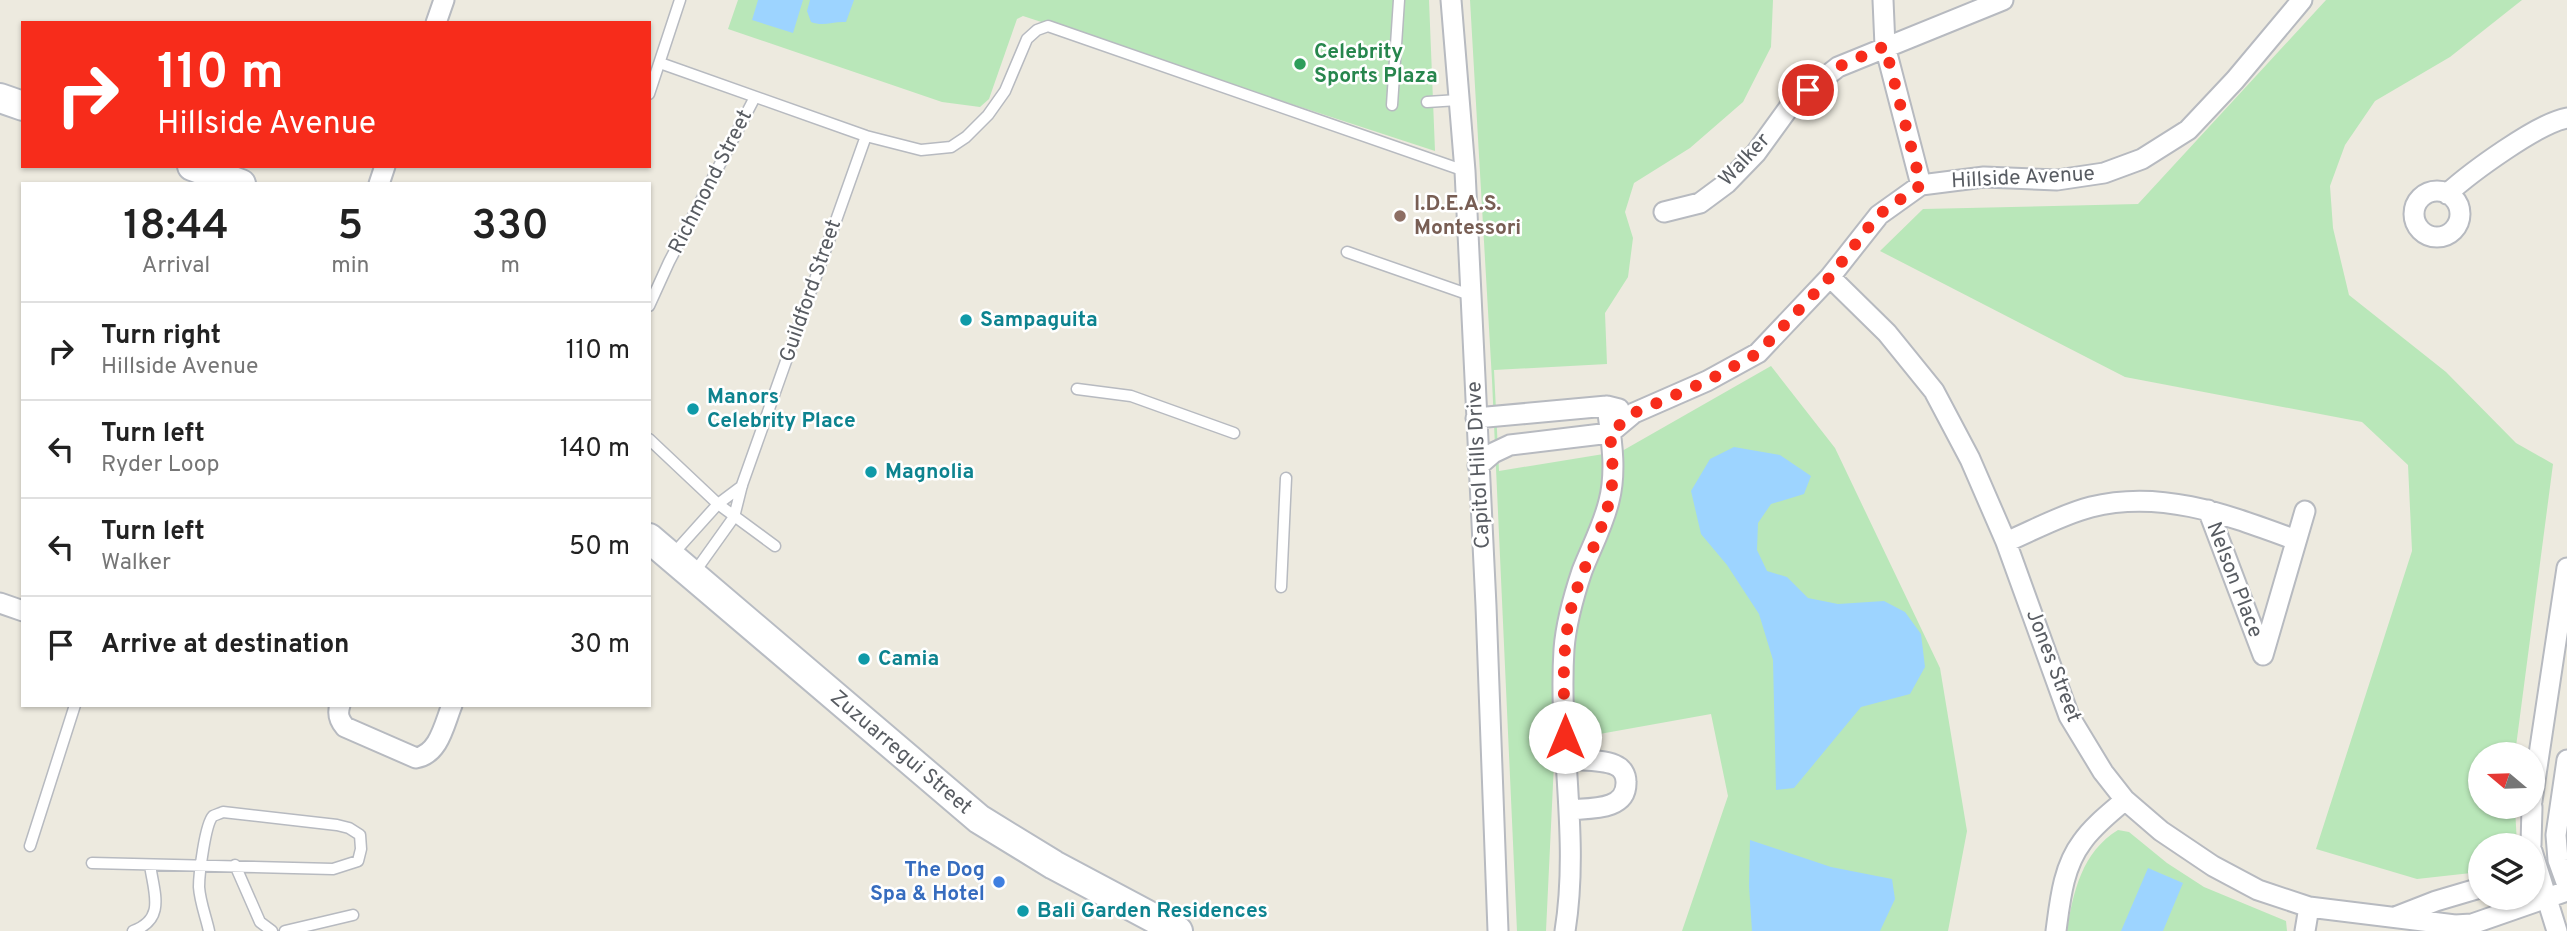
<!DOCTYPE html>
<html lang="en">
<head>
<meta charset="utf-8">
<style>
  :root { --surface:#fff; --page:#f2f2f2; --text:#222; --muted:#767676; --line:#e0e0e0 }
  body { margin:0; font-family:Overpass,sans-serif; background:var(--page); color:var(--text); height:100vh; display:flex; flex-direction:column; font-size:26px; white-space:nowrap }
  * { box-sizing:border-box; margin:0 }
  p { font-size:23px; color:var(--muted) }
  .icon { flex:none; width:38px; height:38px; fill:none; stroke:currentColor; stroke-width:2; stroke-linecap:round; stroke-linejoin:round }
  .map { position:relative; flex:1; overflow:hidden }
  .details { position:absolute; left:21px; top:182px; width:630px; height:525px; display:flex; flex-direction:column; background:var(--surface); border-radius:0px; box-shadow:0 2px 5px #0004 }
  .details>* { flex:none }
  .guide { position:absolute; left:21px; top:21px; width:630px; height:147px; border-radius:0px; box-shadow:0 2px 5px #0004; background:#f72c1b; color:#fff; overflow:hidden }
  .needle { width:46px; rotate:289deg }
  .controls { position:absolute; left:2468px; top:742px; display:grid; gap:14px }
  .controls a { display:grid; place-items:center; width:77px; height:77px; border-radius:50%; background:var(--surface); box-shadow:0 2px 5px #0004; font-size:35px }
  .pin { position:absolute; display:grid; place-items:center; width:60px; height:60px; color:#fff; margin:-30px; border:4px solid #fff; border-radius:50%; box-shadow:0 2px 7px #0007 }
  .me { position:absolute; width:77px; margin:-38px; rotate:0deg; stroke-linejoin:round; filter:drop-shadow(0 0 5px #0008) }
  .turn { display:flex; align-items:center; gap:24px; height:147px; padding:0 21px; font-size:32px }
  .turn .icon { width:91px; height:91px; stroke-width:2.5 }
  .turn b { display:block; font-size:49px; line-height:60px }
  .eta { display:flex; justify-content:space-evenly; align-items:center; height:119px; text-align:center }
  .eta b { font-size:42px; font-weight:600; line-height:49px }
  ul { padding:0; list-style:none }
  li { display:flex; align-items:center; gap:21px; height:98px; padding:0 21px; border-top:2px solid var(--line) }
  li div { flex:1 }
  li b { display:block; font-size:26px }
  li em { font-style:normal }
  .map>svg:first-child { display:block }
  .green { fill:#b9e7b9 }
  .water { fill:#9dd4ff }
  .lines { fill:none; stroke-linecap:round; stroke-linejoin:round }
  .lane-casing { stroke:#b7bac0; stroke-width:13 }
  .street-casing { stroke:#b7bac0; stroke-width:23 }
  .secondary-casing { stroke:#b8bcc3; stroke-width:32 }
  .lane { stroke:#fff; stroke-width:10 }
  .street { stroke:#fff; stroke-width:19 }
  .secondary { stroke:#fff; stroke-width:28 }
  .route { stroke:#f72c1b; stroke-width:12; stroke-dasharray:0 21.6 }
  .leisure-dot { fill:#2e9e5b; stroke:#fff; stroke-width:2.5 }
  .education-dot { fill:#8d6e63; stroke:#fff; stroke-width:2.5 }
  .culture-dot { fill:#0f9aa8; stroke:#fff; stroke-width:2.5 }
  .shop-dot { fill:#3f7fe0; stroke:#fff; stroke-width:2.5 }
  .labels { text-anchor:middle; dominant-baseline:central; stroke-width:5; stroke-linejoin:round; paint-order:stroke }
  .leisure-label { font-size:21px; font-weight:bold; fill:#27864d; stroke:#fff; text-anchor:start }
  .street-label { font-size:21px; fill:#585c62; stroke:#fff }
  .education-label { font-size:21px; font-weight:bold; fill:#785e54; stroke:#fff; text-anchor:start }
  .culture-label { font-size:21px; font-weight:bold; fill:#0d838f; stroke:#fff; text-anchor:start }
  .shop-label { font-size:21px; font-weight:bold; fill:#366cbe; stroke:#fff; text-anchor:end }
</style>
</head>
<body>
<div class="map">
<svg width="2567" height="931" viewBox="0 0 2567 931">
  <rect width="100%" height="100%" fill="#edeadf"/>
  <path class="green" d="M738,0H1429L1435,151L1023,16L1017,19L989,99L980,107L942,102L728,29Z
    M1470,0H1773L1771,47L1743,102L1690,148L1634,183L1625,212L1633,238L1628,277L1605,313L1607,364L1494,370L1499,471L1622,451L1771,366L1835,448L1940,668L1967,831L1948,931H1682L1728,796L1711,714L1555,742L1546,931H1517L1492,380Z
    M2326,0H2522L2450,57L2375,101L2345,145L2330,186L2333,228L2349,295L2446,372L2516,443L2553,464L2515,754H2480V807H2515L2517,845H2480V872L2417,879L2316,849L2412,551L2408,465L2362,422L2125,377L1880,251L1923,209L2138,204Z
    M2118,830L2129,832L2167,863L2204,887L2286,921L2287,931H2067C2073,892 2082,852 2118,830Z"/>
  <path class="water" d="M758,0H803L793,33L752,20Z
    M810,0H854L846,22C833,21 824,27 811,22L807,11Z
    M1734,447L1780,455L1811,476L1804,494L1771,504L1758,523L1757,550L1767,571L1787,577L1808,598L1838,604L1884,601L1905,612L1921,634L1925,667L1910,694L1861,707L1794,788L1776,790L1773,660L1759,614L1727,565L1701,534L1691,491L1710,459Z
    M1750,840L1831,867L1892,879L1895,899L1880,931H1752L1749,886Z
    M2148,868L2183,883L2163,931H2121Z"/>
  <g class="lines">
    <g class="lane-casing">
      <path id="lane" d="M660,63L866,136L921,150L951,147L966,137L988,115L1005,91L1027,39L1037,30L1048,26L1465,171
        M649,94L680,0
        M1427,102L1458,100
        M1392,105L1399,0
        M1347,252L1470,295
        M649,306L669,262L755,97
        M1077,389L1131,396L1234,433
        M649,439L718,504L775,546
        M673,554L718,504L742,486
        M694,573L734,517L742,485L866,136
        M1281,587L1286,478
        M30,846L75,705
        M92,863L333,869L358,861L361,849L360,835L349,828L337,825L223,812C221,813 215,815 213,816C205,824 199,875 199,887C200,902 206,917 209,931
        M235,865L260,922L272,931
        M133,931C166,919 154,893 150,865
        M285,931L353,915"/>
    </g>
    <g class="street-casing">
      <path id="street" d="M1451,0L1465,171L1486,606L1498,931
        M1883,0L1885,46L1921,185
        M436,23L444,0
        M379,184L385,166
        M2414 214a23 23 0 1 1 46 0a23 23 0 1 1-46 0Z
        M2447,194C2470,173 2538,123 2567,118
        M1664,212L1700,203L1727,183L1756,153L1793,102L1838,67L2003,0
        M1830,277L1887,333L1934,391L1970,459L2006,542L2069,716L2103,772L2125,800L2161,831L2213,866L2258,890L2309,907L2455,925L2472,924L2567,891
        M1476,418L1607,406L1619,409
        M1478,466L1493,453L1510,445L1610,433L1634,413L1707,381L1758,353L1830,277L1879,215L1921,185L1984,177L2057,180L2104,173L2142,159L2188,130L2235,80L2302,0
        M2208,510L2263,655
        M2006,542C2034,530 2063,514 2091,507C2163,489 2230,516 2296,540
        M0,603L23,611
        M2263,655L2305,511
        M340,705C337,714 339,720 345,727L416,758C439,754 444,725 452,705
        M1565,759C1580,761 1601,759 1615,765C1622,768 1626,774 1626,782C1627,811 1590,808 1569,810
        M2567,760L2556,835L2558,860L2567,885
        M2532,801L2567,568
        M2531,845L2532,807
        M2532,851L2557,931
        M2395,917L2436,901L2480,888
        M1565,931C1580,838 1558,742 1564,649C1566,623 1574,595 1582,571C1591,548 1603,526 1609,501C1617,470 1611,437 1607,406
        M2056,931C2060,901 2063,867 2082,842C2093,826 2110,813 2125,800
        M2305,931L2309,907"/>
    </g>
    <g class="secondary-casing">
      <g id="secondary">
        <path d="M0,98L23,106"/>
        <path d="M192,166L241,184"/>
        <path id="s1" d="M649,538L979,819L1054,865L1178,931"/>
      </g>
    </g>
    <use href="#lane" class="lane"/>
    <use href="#street" class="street"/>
    <use href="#secondary" class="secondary"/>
  </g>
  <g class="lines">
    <path class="route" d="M1565,737C1564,694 1561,651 1571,609C1580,572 1600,539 1609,502C1615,479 1612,456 1610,433L1634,413L1707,381L1758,353L1830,277L1878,215L1921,185L1885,46L1838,67L1808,90"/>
  </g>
  <circle class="leisure-dot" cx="1300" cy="64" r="7"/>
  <circle class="education-dot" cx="1400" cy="216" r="7"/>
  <g class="culture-dot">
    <circle cx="966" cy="320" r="7"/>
    <circle cx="693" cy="409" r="7"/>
    <circle cx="871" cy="472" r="7"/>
    <circle cx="864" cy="659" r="7"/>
    <circle cx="1023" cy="911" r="7"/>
  </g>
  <circle class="shop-dot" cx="999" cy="882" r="7"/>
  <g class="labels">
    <g class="leisure-label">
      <text x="1314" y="52">Celebrity<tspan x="1314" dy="24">Sports Plaza</tspan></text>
    </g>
    <g class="street-label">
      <text transform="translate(1745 160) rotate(-47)">Walker</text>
      <text transform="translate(2023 178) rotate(-3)">Hillside Avenue</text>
      <text transform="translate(711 182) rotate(-63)">Richmond Street</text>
      <text transform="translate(811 291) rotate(-71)">Guildford Street</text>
      <text transform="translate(1479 465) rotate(-93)">Capitol Hills Drive</text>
      <text transform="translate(2234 580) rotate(69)">Nelson Place</text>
      <text transform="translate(2053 666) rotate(69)">Jones Street</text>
      <text stroke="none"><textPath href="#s1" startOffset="331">Zuzuarregui Street</textPath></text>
    </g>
    <g class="education-label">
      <text x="1414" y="204">I.D.E.A.S.<tspan x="1414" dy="24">Montessori</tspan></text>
    </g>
    <g class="culture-label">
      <text x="980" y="320">Sampaguita</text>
      <text x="707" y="397">Manors<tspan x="707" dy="24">Celebrity Place</tspan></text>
      <text x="885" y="472">Magnolia</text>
      <text x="878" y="659">Camia</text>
      <text x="1037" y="911">Bali Garden Residences</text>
    </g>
    <g class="shop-label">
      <text x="985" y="870">The Dog<tspan x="985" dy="24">Spa &amp; Hotel</tspan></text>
    </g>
  </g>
</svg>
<div class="controls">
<a><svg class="needle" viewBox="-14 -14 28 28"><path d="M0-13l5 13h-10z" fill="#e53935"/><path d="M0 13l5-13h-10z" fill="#767676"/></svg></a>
<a><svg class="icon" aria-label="layers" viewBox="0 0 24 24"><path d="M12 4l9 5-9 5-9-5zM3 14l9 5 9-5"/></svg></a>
</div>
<div class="pin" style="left:1808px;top:90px;background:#d93025"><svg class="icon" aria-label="arrive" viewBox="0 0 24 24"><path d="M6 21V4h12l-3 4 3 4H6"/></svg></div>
<svg class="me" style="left:1565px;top:737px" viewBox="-20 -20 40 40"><circle r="19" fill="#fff"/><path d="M0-13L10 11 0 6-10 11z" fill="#f72c1b"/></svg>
<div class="guide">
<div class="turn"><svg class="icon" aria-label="right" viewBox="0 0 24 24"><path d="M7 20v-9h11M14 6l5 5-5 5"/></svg><div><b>110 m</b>Hillside Avenue</div></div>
</div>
<section class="details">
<div class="eta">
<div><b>18:44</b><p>Arrival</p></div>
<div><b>5</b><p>min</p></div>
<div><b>330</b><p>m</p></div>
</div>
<ul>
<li><svg class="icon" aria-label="right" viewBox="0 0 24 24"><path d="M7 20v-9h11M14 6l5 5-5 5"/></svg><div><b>Turn right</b><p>Hillside Avenue</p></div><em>110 m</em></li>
<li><svg class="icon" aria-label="left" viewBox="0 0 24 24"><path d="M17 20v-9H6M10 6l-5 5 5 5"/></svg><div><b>Turn left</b><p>Ryder Loop</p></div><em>140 m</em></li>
<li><svg class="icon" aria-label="left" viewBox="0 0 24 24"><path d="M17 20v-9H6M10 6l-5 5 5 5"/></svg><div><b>Turn left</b><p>Walker</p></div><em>50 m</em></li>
<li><svg class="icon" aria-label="arrive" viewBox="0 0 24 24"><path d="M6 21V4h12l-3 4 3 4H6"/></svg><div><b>Arrive at destination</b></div><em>30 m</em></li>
</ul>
</section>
</div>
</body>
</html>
